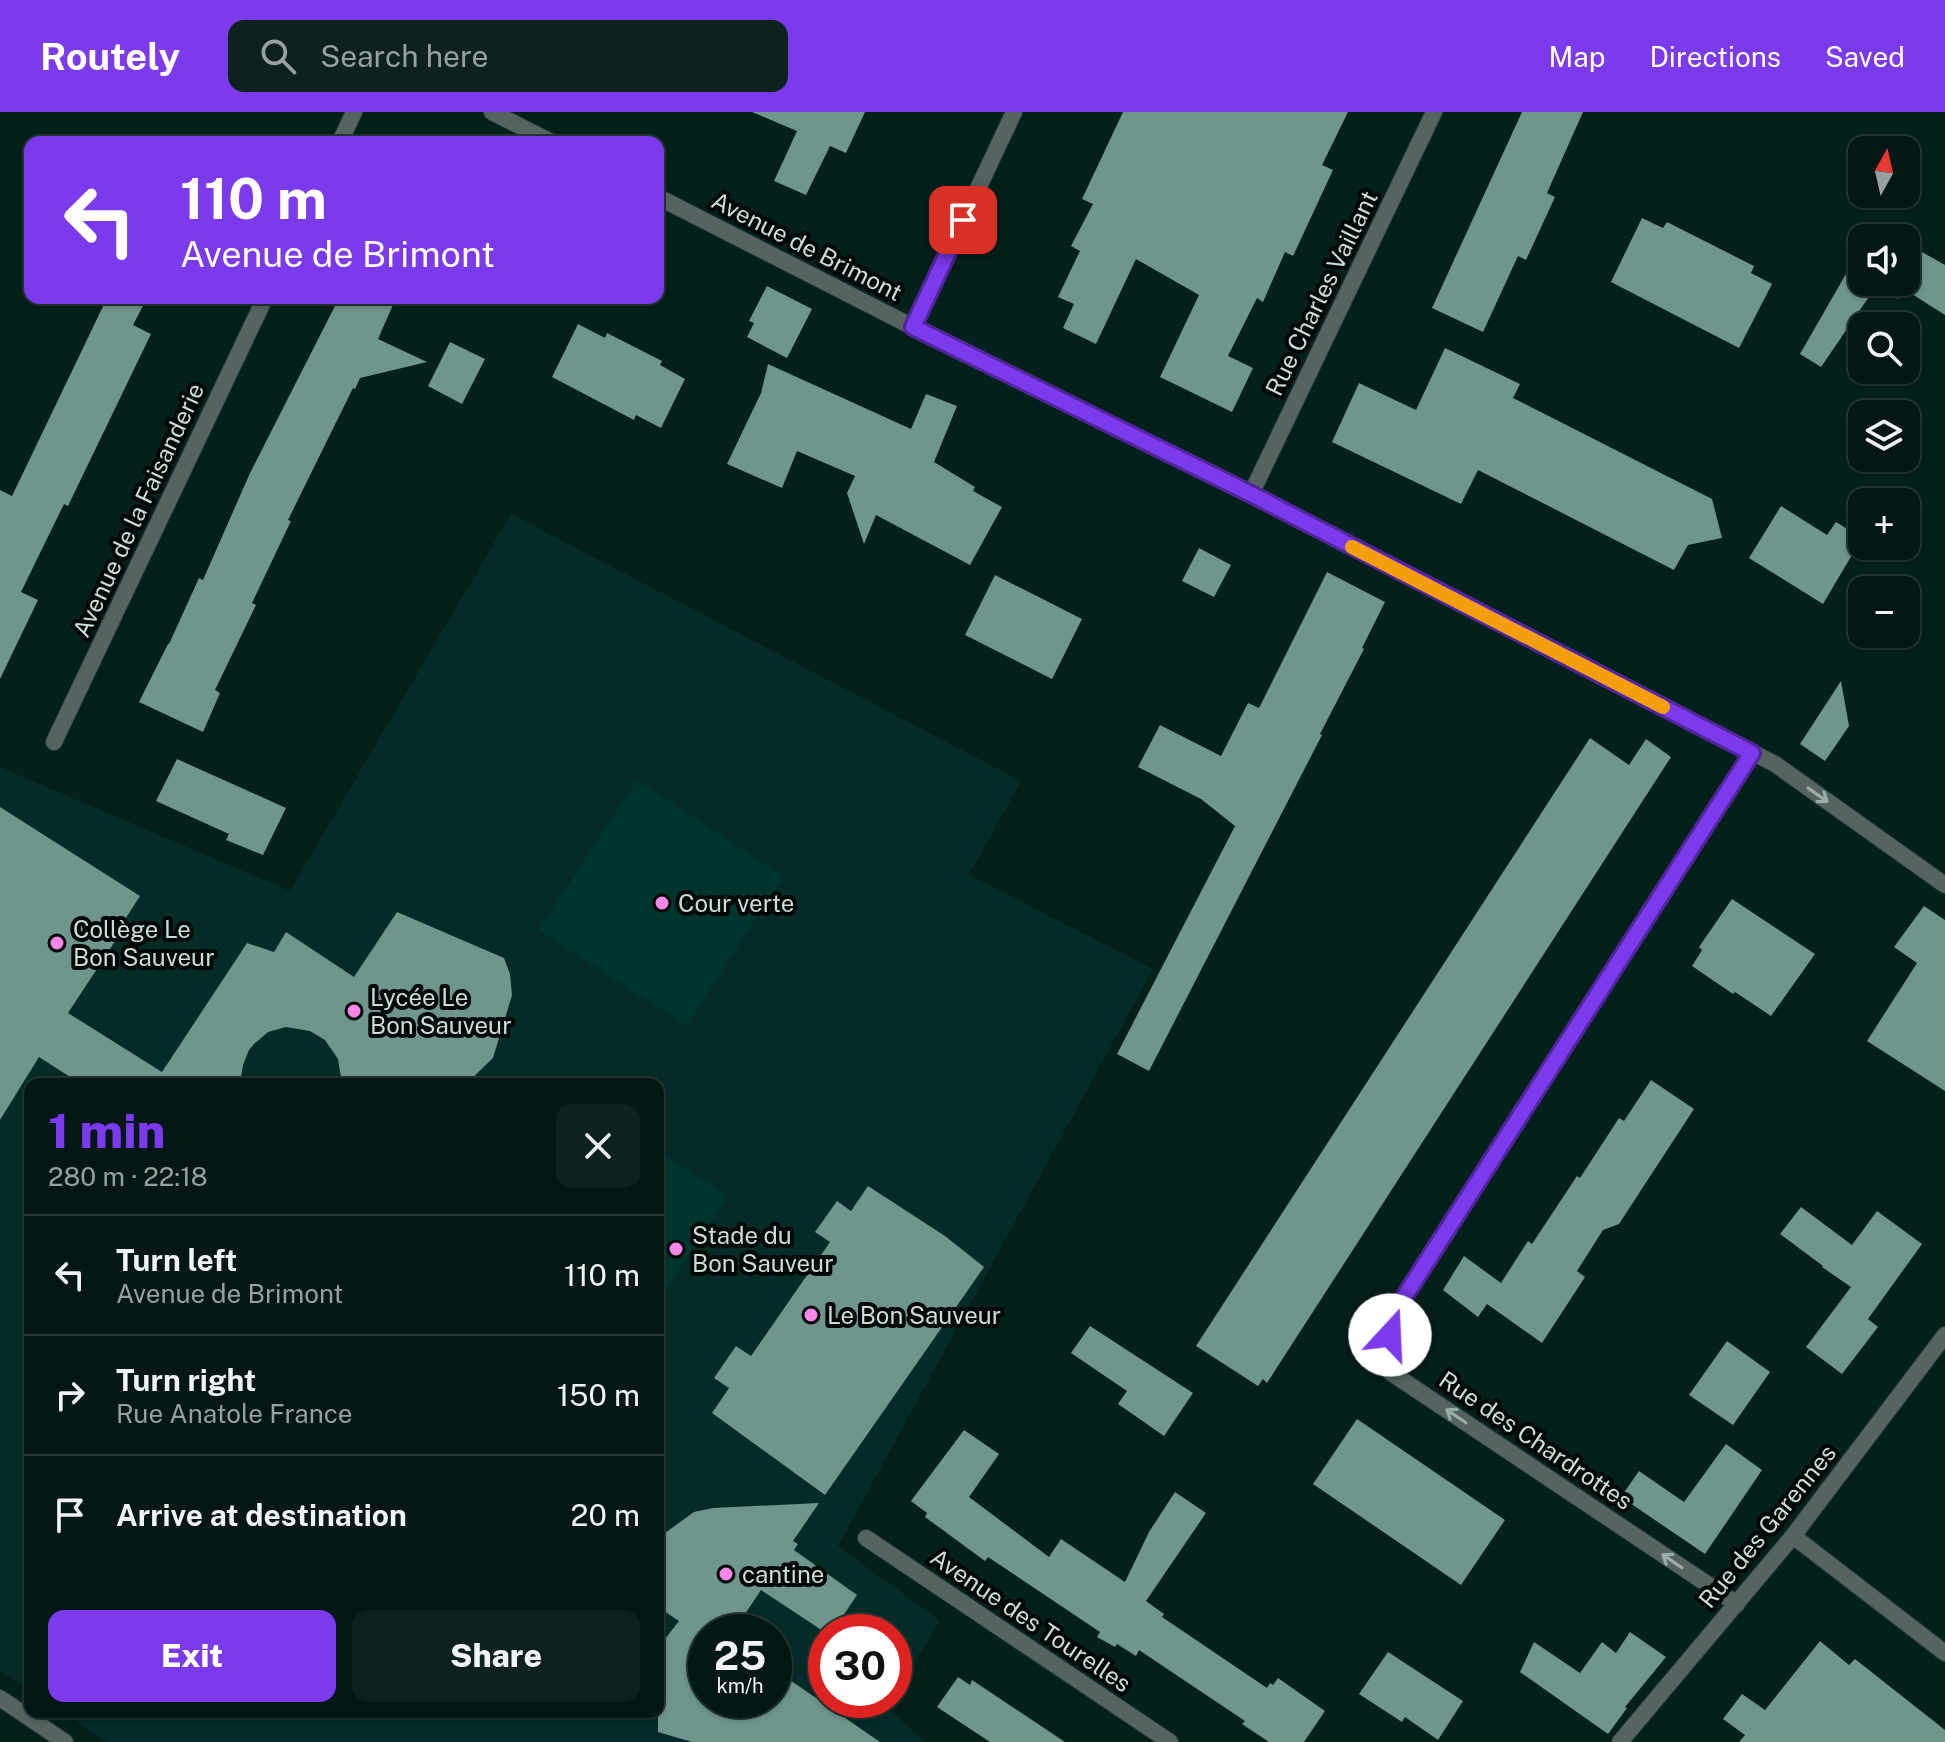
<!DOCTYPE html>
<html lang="en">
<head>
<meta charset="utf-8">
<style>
  :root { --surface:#031816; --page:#0d211f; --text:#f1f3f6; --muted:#97a0a1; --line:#243735; --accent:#7c3aed }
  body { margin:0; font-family:"Public Sans",sans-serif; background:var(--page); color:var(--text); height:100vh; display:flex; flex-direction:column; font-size:30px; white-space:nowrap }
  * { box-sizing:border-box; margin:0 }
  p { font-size:26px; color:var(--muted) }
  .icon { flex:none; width:44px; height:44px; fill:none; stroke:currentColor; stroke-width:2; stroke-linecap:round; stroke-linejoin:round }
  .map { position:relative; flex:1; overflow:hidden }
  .sheet { position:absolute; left:24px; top:966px; width:640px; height:640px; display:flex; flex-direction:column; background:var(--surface); border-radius:16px; box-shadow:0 2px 6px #0004,0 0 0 2px var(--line) }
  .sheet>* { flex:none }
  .banner { position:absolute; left:24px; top:24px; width:640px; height:168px; border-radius:16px; box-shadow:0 2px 6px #0004,0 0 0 2px var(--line); background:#7c3aed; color:#fff; overflow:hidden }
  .needle { width:52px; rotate:8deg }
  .tools { position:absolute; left:1848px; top:24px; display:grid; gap:16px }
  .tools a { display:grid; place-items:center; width:72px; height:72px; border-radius:16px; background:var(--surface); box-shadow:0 2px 6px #0004,0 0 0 2px var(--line); font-size:40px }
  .speed { position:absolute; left:688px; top:1502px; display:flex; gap:16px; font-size:40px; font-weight:700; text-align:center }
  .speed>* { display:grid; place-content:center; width:104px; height:104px; border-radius:50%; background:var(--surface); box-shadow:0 2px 6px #0004,0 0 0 2px var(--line); line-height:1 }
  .speed small { font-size:20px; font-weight:400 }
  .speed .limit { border:12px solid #d22; background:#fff; color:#111 }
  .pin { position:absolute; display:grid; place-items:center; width:68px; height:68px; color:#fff; margin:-34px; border-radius:16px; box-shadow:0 4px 12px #0006 }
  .me { position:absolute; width:88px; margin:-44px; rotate:20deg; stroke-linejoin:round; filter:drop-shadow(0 0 6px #0008) }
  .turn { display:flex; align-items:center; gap:28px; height:168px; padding:0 24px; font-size:36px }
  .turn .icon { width:104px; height:104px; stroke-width:2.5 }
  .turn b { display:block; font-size:56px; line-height:68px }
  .round { display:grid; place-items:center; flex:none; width:84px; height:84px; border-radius:16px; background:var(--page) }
  .headline { display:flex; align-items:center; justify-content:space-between; height:136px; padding:0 24px }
  h1 { font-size:48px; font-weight:800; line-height:60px; color:var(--accent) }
  .cta { display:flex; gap:16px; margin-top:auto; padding:16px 24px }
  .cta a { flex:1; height:92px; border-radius:16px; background:var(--accent); color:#fff; font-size:32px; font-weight:800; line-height:92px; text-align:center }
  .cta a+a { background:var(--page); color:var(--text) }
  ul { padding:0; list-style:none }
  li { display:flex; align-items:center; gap:24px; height:120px; padding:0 24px; border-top:2px solid var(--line) }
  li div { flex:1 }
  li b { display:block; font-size:30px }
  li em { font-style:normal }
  header { display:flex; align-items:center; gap:48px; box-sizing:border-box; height:112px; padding:0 40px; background:var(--accent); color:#fff }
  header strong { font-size:38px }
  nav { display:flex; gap:44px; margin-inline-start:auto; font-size:28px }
  .search { width:560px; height:72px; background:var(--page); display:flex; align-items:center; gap:20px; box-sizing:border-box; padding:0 28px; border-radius:16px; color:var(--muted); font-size:30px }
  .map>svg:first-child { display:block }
  .built { fill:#042b26; fill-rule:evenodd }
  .green { fill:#00352f }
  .building { fill:#6e958e }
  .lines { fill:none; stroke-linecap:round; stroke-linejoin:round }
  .street-casing { stroke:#203a37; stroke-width:18 }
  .street { stroke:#556461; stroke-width:16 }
  .oneway { stroke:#9bada9 }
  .route-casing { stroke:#51269a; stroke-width:20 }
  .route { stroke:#7c3aed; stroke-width:14 }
  .slow { stroke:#f59e0b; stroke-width:14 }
  .poi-dot { fill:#f987e8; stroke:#000807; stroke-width:3 }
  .labels { text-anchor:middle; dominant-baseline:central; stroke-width:8; stroke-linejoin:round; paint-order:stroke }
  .street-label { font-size:24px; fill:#c9ddd9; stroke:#000807 }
  .poi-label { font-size:24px; fill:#c9ddd9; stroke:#000807; text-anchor:start }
</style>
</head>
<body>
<header>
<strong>Routely</strong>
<div class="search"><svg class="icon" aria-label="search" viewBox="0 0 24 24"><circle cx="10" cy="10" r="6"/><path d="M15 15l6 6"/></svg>Search here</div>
<nav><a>Map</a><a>Directions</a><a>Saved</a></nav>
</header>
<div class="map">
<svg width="1945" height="1630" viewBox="0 0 1945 1630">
  <rect width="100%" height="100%" fill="#04201d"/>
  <path class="built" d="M511,402L1021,669L969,763L1153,857L838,1434L940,1509L894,1583V1520H826V1588H891L886,1596L926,1630H106L62,1600H658V972H30V1578L0,1558V655L290,779ZM706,1520H774V1588H706Z"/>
  <path class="green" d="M637,668L784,764L686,914L539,818Z
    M658,1038L728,1084L658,1190Z"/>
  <path class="building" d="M752,0H865L846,41L830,34L806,83L774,69L797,19Z
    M1123,0H1348L1322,53L1333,58L1293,144L1285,140L1263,190L1257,186L1228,244L1253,256L1232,300L1160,265L1199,183L1136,147L1096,232L1063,216L1074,192L1058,185L1080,139L1071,134L1093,92L1082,87Z
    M1522,0H1583L1547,81L1555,85L1526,148L1518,144L1483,220L1432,196Z
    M1642,106L1663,116L1667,110L1754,154L1751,161L1772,172L1739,236L1611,170Z
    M1906,131L1945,153V203L1904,177L1898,187L1877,173L1821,255L1800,242L1862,134V170H1906Z
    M767,174L812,197L787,246L747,225L754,211L749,209Z
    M107,186H147L133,213L151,222L68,394L64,392L21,480L38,488L0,567V378L12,384Z
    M339,186H396L378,227L427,250L360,266L355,277L353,276L288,408L291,409L252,491L256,493L215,578L220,581L203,620L139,590L168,532H169L199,466L203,468L250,361Z
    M578,212L605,226L607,221L662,249L660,253L685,267L661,316L636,303L634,308L552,265Z
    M450,230L485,247L462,292L428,274Z
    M1445,236L1520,272L1513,286L1712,387L1722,426L1688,433L1674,458L1478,358L1461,392L1332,330L1359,271L1416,298Z
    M768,252L911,317L926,282L957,294L934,350L975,375L973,379L1002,395L970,453L876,403L864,432L847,381L855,364L797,339L782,376L727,352L761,281Z
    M1781,394L1827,423L1836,410L1862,426L1823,492L1749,446Z
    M1199,436L1231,453L1214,485L1182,469Z
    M1327,460L1385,490L1362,536L1364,537L1320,622L1322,623L1149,959L1117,942L1235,714L1201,687L1138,655L1160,613L1221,644L1248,591L1259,596Z
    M995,463L1082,507L1052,567L965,523Z
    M1841,569L1849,614L1825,649L1800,632Z
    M1590,626L1629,653L1646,627L1671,645L1267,1271L1263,1267L1258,1274L1196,1234Z
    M177,647L286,696L263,743L226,728L229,722L156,689Z
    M0,695L140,784L124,809L127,811L68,901L162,960L247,831L274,840L286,820L354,865L397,800L504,846L510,862L512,883L493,946L466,972H342L338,947L325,928L310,919L286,915L268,920L254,932L249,938L243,953L240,972H81L39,945L0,1008Z
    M1732,787L1815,842L1771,904L1735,880L1733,882L1692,854L1702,838L1699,835Z
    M1924,794L1945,808V979L1867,929L1917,851L1894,835Z
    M1651,968L1694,997L1619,1112L1603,1118L1577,1159L1585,1165L1542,1231L1487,1192L1478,1205L1443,1178L1464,1144L1501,1171L1528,1129L1532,1132L1577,1064L1580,1066L1619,1006L1624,1009Z
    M868,1074L945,1124L984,1155L825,1383L712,1301L729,1276L714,1266L736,1234L751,1244L830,1130L815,1120L837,1089L851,1099Z
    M1801,1095L1852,1133L1877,1099L1922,1132L1868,1207L1878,1215L1842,1262L1806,1235L1851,1175L1822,1155L1823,1154L1780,1122Z
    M1090,1214L1193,1281L1164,1324L1118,1292L1127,1279L1071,1241Z
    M1727,1229L1770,1260L1733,1313L1689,1283Z
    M1357,1307L1505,1408L1461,1473L1313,1372Z
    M964,1318L999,1342L969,1385L1049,1445L1061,1427L1125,1470L1149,1420L1175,1380L1206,1401L1146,1489L1164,1502L1162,1505L1267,1576L1270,1571L1273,1573L1278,1566L1325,1599L1304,1630H1269L1242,1612L1245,1609L1139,1538L1136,1544L1117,1532L1115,1535L1097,1525L1100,1520L988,1445L985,1449L925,1405L927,1401L911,1389Z
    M1726,1332L1762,1358L1705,1442L1621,1385L1639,1359L1684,1390Z
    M819,1391L793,1429L798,1432L794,1438L857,1483L832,1520L826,1521L761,1478L733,1520H706V1588H774V1557L880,1630H692L658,1620V1536L679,1509L658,1495V1426L694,1400L713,1396Z
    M1630,1520L1666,1545L1625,1595L1627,1596L1608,1622L1520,1560L1534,1530L1580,1561L1602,1530L1616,1541Z
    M1820,1529L1849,1553L1855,1547L1945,1618V1630H1739L1745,1623L1723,1607L1742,1582L1765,1598Z
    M1388,1540L1463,1589L1438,1628L1405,1605L1402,1610L1359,1582Z
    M958,1565L970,1573L972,1568L1065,1630H990L937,1595Z"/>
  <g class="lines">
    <g class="street-casing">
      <path id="street" d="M492,0L551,30
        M340,30L354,0
        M658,85L913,215L1251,382L1775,652L1945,773
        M913,215L1014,0
        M1251,382L1434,0
        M54,630L265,186
        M1793,1424L1945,1541
        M866,1426L1170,1630
        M1737,1492L1390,1260L1386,1240L1399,1193L1752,641
        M0,1586L65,1630
        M1620,1630L1793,1424L1945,1223"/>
    </g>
    <use href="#street" class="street"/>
  </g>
  <defs><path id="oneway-shaft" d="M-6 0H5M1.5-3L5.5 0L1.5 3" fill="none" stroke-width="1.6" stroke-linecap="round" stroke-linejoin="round" transform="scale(2)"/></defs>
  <g class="oneway">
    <use href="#oneway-shaft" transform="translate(1818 683) rotate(35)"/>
    <use href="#oneway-shaft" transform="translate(1456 1304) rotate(-146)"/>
    <use href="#oneway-shaft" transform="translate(1672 1449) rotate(-146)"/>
  </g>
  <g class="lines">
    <g class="route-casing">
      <path id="route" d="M963,108L913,215L1251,382L1752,641L1399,1193L1390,1223"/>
    </g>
    <use href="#route" class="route"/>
    <path class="slow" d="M1352,435L1663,595"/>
  </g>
  <g class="poi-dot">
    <circle cx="662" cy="791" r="8"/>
    <circle cx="57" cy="831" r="8"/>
    <circle cx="354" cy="899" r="8"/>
    <circle cx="676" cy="1137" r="8"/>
    <circle cx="811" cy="1203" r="8"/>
    <circle cx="726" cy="1462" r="8"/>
  </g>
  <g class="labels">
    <g class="street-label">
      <text transform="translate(807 134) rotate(27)">Avenue de Brimont</text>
      <text transform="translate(1321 181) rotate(-64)">Rue Charles Vaillant</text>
      <text transform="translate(138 398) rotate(-65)">Avenue de la Faisanderie</text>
      <text transform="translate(1536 1328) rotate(34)">Rue des Chardrottes</text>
      <text transform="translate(1767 1414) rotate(-51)">Rue des Garennes</text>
      <text transform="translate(1031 1508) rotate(34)">Avenue des Tourelles</text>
    </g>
    <g class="poi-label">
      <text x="678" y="791">Cour verte</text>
      <text x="73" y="817">Collège Le<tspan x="73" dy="28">Bon Sauveur</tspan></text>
      <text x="370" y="885">Lycée Le<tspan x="370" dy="28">Bon Sauveur</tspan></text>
      <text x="692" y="1123">Stade du<tspan x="692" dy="28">Bon Sauveur</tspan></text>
      <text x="827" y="1203">Le Bon Sauveur</text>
      <text x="742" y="1462">cantine</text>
    </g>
  </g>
</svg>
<div class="tools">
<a><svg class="needle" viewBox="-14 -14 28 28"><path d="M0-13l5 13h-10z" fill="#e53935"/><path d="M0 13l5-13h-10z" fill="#97a0a1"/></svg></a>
<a><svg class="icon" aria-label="sound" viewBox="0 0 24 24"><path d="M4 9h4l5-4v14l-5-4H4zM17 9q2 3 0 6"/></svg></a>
<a><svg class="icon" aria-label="search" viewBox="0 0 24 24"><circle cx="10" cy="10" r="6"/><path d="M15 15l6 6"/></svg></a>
<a><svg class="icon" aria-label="layers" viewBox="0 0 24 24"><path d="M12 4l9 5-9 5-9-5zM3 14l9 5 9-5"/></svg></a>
<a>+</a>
<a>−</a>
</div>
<div class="speed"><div>25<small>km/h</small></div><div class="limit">30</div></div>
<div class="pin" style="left:963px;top:108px;background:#d93025"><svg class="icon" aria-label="arrive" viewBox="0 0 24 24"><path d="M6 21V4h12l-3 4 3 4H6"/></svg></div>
<svg class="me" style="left:1390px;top:1223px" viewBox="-20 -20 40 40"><circle r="19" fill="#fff"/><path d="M0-13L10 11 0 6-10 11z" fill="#7c3aed"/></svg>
<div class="banner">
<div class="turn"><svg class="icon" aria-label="left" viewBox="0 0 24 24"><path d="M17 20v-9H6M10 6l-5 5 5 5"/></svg><div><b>110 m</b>Avenue de Brimont</div></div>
</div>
<section class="sheet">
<div class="headline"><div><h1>1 min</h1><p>280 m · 22:18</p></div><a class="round"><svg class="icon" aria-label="close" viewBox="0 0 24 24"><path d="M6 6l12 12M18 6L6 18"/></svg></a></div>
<ul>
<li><svg class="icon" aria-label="left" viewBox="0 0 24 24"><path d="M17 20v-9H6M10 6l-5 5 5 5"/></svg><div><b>Turn left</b><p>Avenue de Brimont</p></div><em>110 m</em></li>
<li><svg class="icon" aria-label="right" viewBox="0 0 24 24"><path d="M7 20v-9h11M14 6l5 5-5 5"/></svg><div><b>Turn right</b><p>Rue Anatole France</p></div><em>150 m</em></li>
<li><svg class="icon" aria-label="arrive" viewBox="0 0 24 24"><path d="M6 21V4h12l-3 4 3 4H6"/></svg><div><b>Arrive at destination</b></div><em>20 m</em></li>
</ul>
<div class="cta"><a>Exit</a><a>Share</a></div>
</section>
</div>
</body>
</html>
